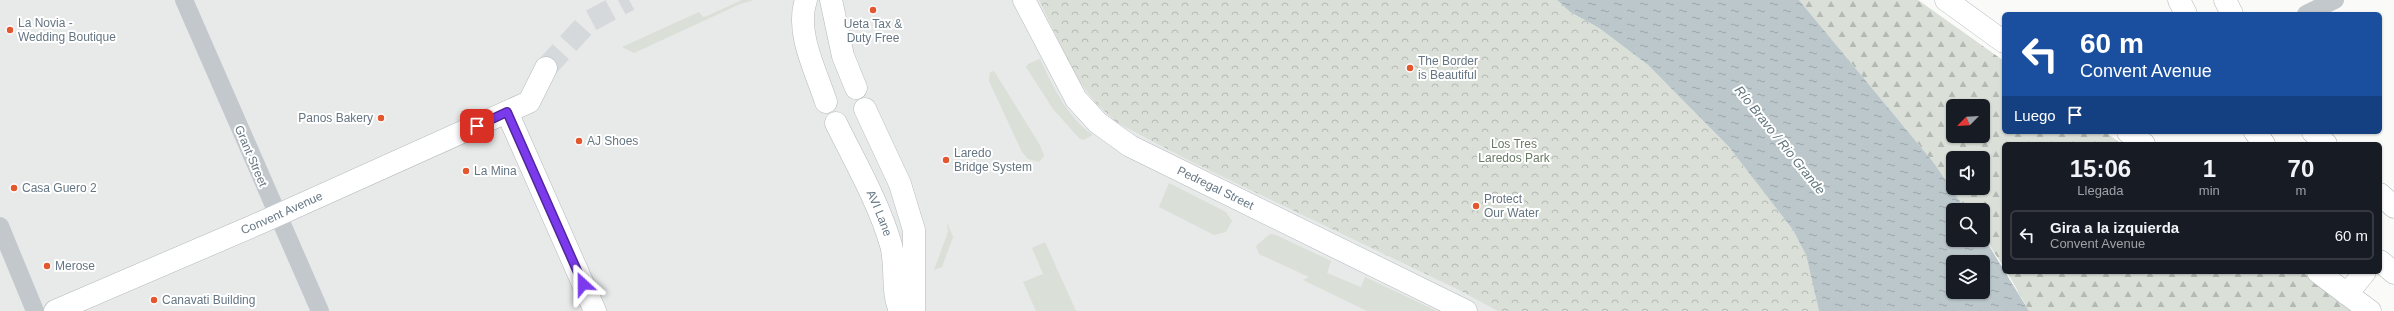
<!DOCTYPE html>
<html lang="es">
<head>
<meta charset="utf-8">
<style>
  :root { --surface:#171b24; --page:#20242c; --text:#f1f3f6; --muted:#9ea1a6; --line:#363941 }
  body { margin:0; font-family:Helvetica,sans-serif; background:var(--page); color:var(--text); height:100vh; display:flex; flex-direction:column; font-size:15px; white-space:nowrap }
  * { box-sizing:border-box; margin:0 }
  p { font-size:13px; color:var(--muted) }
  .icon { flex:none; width:22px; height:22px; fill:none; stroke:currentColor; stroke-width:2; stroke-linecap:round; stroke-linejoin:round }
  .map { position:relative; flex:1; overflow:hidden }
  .drawer { position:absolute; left:2002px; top:142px; width:380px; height:132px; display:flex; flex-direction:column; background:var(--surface); border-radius:6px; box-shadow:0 1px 3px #0004 }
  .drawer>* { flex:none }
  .hud { position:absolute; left:2002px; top:12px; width:380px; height:122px; border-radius:6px; box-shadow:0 1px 3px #0004; background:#1a4fa0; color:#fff; overflow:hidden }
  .needle { width:26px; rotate:246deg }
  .buttons { position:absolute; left:1946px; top:99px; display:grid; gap:8px }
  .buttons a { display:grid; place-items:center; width:44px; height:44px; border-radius:6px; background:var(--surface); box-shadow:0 1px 3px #0004; font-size:20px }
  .pin { position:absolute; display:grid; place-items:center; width:34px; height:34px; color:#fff; margin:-17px; border-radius:8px; box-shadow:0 2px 6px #0006 }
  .me { position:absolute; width:44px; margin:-22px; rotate:336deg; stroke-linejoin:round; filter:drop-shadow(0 0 3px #0008) }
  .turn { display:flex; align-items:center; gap:14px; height:84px; padding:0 12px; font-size:18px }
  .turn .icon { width:52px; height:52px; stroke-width:2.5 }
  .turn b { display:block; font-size:28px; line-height:34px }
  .then { display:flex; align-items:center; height:38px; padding:0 12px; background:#0003; gap:8px; font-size:15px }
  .eta { display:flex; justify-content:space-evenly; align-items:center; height:68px; text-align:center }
  .eta b { font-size:24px; font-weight:700; line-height:28px }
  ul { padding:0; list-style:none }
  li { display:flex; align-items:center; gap:12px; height:50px; margin:0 8px 6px; padding:0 4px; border:2px solid var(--line); border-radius:6px }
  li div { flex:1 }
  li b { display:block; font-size:15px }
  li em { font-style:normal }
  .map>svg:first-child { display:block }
  .built { fill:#e8e9e9 }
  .green { fill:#dadfd7 }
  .forest { fill:url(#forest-firs); fill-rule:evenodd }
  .park { fill:url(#park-crowns) }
  .water { fill:url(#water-ripples); fill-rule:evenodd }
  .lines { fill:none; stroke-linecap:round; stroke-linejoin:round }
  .primary-tunnel { stroke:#d5d9db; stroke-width:22; stroke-dasharray:22 11; stroke-linecap:butt }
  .secondary-casing { stroke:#b3babf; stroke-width:23 }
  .primary-casing { stroke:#b5babe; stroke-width:23 }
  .street { stroke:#c3c8cc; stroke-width:18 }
  .secondary { stroke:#fff; stroke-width:22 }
  .primary { stroke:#fff; stroke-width:22 }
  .route-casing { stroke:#51269a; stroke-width:10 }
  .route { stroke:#7c3aed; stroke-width:7 }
  .poi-dot { fill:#e4572e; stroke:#fff; stroke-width:1.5 }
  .labels { text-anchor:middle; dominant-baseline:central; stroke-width:4; stroke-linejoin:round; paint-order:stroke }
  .poi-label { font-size:12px; fill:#657683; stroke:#fff; text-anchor:start }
  .park-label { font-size:12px; fill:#687a64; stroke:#fff }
  .street-label { font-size:12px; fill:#657683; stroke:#fff }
  .water-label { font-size:13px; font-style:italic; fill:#60757c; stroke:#fff }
</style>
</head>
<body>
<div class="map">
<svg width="2394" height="311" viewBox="0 0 2394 311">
  <defs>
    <pattern id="forest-firs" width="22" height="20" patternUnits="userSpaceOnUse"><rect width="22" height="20" fill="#dadfd7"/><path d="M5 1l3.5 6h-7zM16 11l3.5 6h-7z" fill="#b4b9b4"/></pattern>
    <pattern id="park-crowns" width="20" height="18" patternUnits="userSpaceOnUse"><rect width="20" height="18" fill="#dadfd7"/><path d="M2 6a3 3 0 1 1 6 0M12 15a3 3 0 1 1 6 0" fill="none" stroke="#b4b9b4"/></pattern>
    <pattern id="water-ripples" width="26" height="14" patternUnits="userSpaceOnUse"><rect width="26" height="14" fill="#bbc7cb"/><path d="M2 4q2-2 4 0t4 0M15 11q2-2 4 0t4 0" fill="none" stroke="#9ca6aa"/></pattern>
  </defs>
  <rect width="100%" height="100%" fill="#fafaf8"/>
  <path class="built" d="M0,0H1557L1819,311H0Z"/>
  <path class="green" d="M742,0H754L740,4L634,53L622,47L699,12L703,17L707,16Z
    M1040,59C1054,88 1066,116 1093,135L1083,140L1079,138L1053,109L1026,67L1028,64Z
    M994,71L1040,145L1044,156L1039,162L1028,159L1022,152L989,81L990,72Z
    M1169,183L1226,212L1232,221L1226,232L1214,235L1159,207Z
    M947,222L953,237L942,267L934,270L948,232Z
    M1270,234L1276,235L1331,261L1327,273L1361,287L1365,277L1437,311H1367L1303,280L1309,277L1259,254L1256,246Z
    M1045,242L1076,311H1036L1023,282L1043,274L1032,248Z"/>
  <path class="forest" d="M1799,0H1918L2004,61V132H2105L2122,144H2004V267L1983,236V210H1966L1934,163ZM1953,106H1983V136H1953ZM1953,158H1983V188H1953Z
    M2007,272H2302L2357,311H2029Z"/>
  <path class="park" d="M1039,0H1557L1570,12L1599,28L1648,65L1729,147L1793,230L1806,255L1819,311H1498L1459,290L1190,161L1116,122L1097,104L1077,79Z"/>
  <path class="water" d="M1557,0H1799L1934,163L1966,210H1953V240H1983V236L2029,311H1819L1806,255L1793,230L1729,147L1648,65L1599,28L1570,12ZM1953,262H1983V292H1953Z"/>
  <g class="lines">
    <path class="primary-tunnel" d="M546,68L588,22L629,0"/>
    <g class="secondary-casing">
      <g id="secondary">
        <path id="s1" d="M1024,0L1076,99L1098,123L1130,146L1466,311"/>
        <path d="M1946,0L2004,42"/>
        <path d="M507,112L595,311"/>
        <path d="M2128,132L2144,144"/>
        <path d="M2318,272L2347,294"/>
      </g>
    </g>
    <g class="primary-casing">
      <g id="primary">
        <path d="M806,0C795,32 816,71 826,102"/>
        <path d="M831,0L843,56L856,88"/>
        <path d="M2179,0L2186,14"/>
        <path d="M2225,0L2232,14"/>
        <path d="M865,109L900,184L914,230V311"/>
        <path id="s2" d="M836,123C855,162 879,203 891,245C897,267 891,290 900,311"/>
        <path d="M2255,132L2264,144"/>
        <path d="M2313,132L2326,144"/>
        <path d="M2380,194L2394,207"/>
        <path d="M2380,261L2394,273"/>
        <path d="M2365,272L2347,294L2370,311"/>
        <path id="s3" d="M55,311L260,223L529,102L546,68"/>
      </g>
    </g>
    <path class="street" d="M184,0L320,311
      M2306,14L2335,0
      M0,226L35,311"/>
    <use href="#secondary" class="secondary"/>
    <use href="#primary" class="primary"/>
  </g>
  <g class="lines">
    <g class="route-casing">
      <path id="route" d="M477,126L507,112L583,284"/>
    </g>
    <use href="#route" class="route"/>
  </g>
  <g class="poi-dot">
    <circle cx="873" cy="10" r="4"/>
    <circle cx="10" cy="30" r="4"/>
    <circle cx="1410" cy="68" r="4"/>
    <circle cx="381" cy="118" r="4"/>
    <circle cx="579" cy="141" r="4"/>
    <circle cx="946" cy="160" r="4"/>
    <circle cx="466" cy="171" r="4"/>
    <circle cx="14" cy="188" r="4"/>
    <circle cx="1476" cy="206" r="4"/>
    <circle cx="47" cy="266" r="4"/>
    <circle cx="154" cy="300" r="4"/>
  </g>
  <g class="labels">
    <g class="poi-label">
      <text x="18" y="23">La Novia -<tspan x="18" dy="14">Wedding Boutique</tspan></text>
      <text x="873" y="24" text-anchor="middle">Ueta Tax &amp;<tspan x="873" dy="14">Duty Free</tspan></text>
      <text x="1418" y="61">The Border<tspan x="1418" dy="14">is Beautiful</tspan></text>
      <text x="373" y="118" text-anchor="end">Panos Bakery</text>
      <text x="587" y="141">AJ Shoes</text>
      <text x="954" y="153">Laredo<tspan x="954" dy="14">Bridge System</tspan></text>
      <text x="474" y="171">La Mina</text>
      <text x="22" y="188">Casa Guero 2</text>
      <text x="1484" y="199">Protect<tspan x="1484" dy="14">Our Water</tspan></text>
      <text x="55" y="266">Merose</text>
      <text x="162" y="300">Canavati Building</text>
    </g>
    <g class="park-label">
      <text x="1514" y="144">Los Tres<tspan x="1514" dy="14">Laredos Park</tspan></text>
    </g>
    <g class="street-label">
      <text transform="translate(251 156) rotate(67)">Grant Street</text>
      <text stroke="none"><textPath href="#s1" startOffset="279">Pedregal Street</textPath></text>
      <text stroke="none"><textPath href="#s3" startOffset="247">Convent Avenue</textPath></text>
      <text stroke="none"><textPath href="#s2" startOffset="100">AVI Lane</textPath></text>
    </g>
    <g class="water-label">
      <text transform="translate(1780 140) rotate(51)">Río Bravo / Rio Grande</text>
    </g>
  </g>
</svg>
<div class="buttons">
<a><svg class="needle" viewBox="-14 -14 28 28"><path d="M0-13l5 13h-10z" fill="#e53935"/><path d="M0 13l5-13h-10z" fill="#9ea1a6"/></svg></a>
<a><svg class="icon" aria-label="sound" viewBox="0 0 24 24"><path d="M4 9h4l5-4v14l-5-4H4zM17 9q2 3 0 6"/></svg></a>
<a><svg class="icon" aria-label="search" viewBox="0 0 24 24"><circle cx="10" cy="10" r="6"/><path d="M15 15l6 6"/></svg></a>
<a><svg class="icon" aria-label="layers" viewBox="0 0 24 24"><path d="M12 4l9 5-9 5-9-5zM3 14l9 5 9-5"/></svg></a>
</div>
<div class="pin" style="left:477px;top:126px;background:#d93025"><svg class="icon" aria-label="arrive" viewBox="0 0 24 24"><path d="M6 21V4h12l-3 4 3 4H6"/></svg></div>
<svg class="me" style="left:583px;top:284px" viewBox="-20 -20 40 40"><path d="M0-17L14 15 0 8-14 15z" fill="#7c3aed" stroke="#fff" stroke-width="4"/></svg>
<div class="hud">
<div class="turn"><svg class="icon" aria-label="left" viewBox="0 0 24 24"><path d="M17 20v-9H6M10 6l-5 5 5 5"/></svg><div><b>60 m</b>Convent Avenue</div></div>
<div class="then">Luego<svg class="icon" aria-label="arrive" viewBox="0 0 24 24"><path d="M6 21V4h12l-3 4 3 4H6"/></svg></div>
</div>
<section class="drawer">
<div class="eta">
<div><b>15:06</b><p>Llegada</p></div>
<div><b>1</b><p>min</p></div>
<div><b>70</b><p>m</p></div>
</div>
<ul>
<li><svg class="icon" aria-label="left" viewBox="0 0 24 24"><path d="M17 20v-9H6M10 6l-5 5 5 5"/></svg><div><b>Gira a la izquierda</b><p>Convent Avenue</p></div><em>60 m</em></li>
</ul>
</section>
</div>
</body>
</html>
